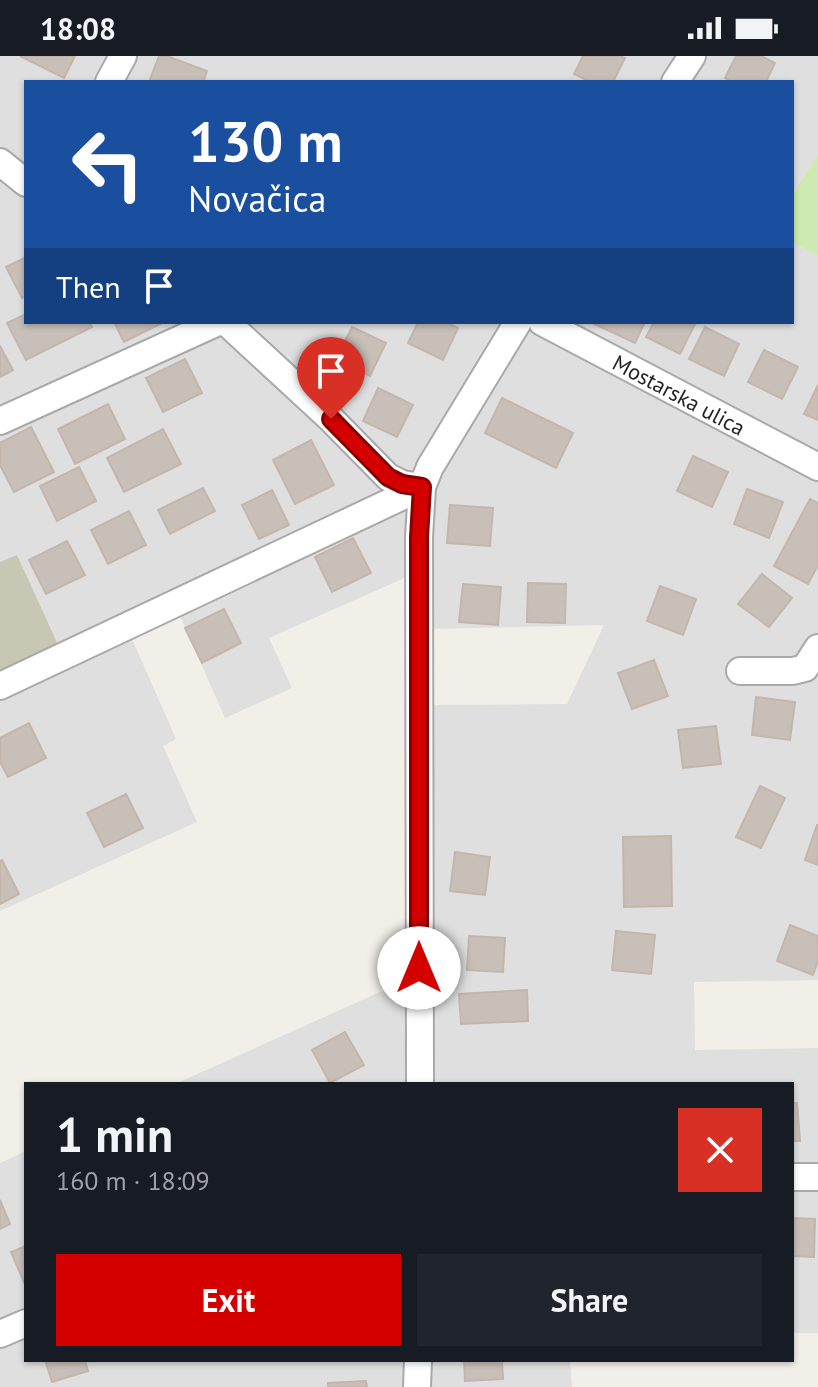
<!DOCTYPE html>
<html lang="en">
<head>
<meta charset="utf-8">
<style>
  :root { --surface:#171b24; --page:#20242c; --text:#f1f3f6; --muted:#9ea1a6; --accent:#d40000 }
  body { margin:0; font-family:"PT Sans",sans-serif; background:var(--page); color:var(--text); height:100vh; display:flex; flex-direction:column; font-size:30px; white-space:nowrap }
  * { box-sizing:border-box; margin:0 }
  p { font-size:26px; color:var(--muted) }
  .icon { flex:none; width:44px; height:44px; fill:none; stroke:currentColor; stroke-width:2; stroke-linecap:round; stroke-linejoin:round }
  .map { position:relative; flex:1; overflow:hidden }
  .side { position:absolute; left:24px; top:1026px; width:770px; height:280px; display:flex; flex-direction:column; background:var(--surface); border-radius:0px; box-shadow:0 2px 6px #0004 }
  .side>* { flex:none }
  .banner { position:absolute; left:24px; top:24px; width:770px; height:244px; border-radius:0px; box-shadow:0 2px 6px #0004; background:#1a4fa0; color:#fff; overflow:hidden }
  .pin { position:absolute; display:grid; place-items:center; width:68px; height:68px; color:#fff; margin:-82px -34px; border-radius:50% 50% 50% 0; rotate:-45deg; box-shadow:0 0 8px #0007 }
  .pin .icon { rotate:45deg }
  .me { position:absolute; width:88px; margin:-44px; rotate:0deg; stroke-linejoin:round; filter:drop-shadow(0 0 6px #0008) }
  .turn { display:flex; align-items:center; gap:28px; height:168px; padding:0 32px; font-size:36px }
  .turn .icon { width:104px; height:104px; stroke-width:2.5 }
  .turn b { display:block; font-size:56px; line-height:68px }
  .then { display:flex; align-items:center; height:76px; padding:0 32px; background:#0003; gap:16px; font-size:30px }
  .round { display:grid; place-items:center; flex:none; width:84px; height:84px; border-radius:0px; background:var(--page) }
  .headline { display:flex; align-items:center; justify-content:space-between; height:136px; padding:0 32px }
  h1 { font-size:48px; font-weight:600; line-height:60px }
  .cta { display:flex; gap:16px; margin-top:auto; padding:16px 32px }
  .cta a { flex:1; height:92px; border-radius:0px; background:var(--accent); color:#fff; font-size:32px; font-weight:600; line-height:92px; text-align:center }
  .cta a+a { background:var(--page); color:var(--text) }
  .status { display:flex; justify-content:space-between; align-items:center; height:56px; padding:0 40px; background:var(--surface); direction:ltr }
  .status svg { height:22px; fill:currentColor }
  .map>svg:first-child { display:block }
  .residential { fill:#e0dfdf }
  .construction { fill:#c7c7b4 }
  .grass { fill:#cdebb0 }
  .building { fill:#c7bfb8; stroke:#c4b6ab; stroke-width:2 }
  .lines { fill:none; stroke-linecap:round; stroke-linejoin:round }
  .minor-casing { stroke:#a9a9a9; stroke-width:30 }
  .minor { stroke:#fff; stroke-width:26 }
  .route-casing { stroke:#8a0000; stroke-width:20 }
  .route { stroke:#d40000; stroke-width:14 }
  .labels { text-anchor:middle; dominant-baseline:central; stroke-width:6; stroke-linejoin:round; paint-order:stroke }
  .street-label { font-size:22px; fill:#222; stroke:#fff }
</style>
</head>
<body>
<div class="status"><b>18:08</b><svg viewBox="0 0 49 12"><path d="M0 12V9h3v3zM5 12V6h3v6zM10 12V3h3v9zM15 12V0h3v12zM26 1h20v11H26zM47 4h2v5h-2z"/></svg></div>
<div class="map">
<svg width="818" height="1331" viewBox="0 0 818 1331">
  <rect width="100%" height="100%" fill="#f2efe9"/>
  <path class="residential" d="M0,0H818V98L792,140V26H26V266H792V186L818,200V924L694,926L695,994L818,992V1277H792V1028H175L429,914V649L567,648L604,569L428,573L426,509L400,524L269,582L292,632L225,662L170,537L122,560L176,683L163,690L197,766L0,855V640L17,500L0,506Z
    M26,1095V1304H570L572,1331H0V1107Z"/>
  <path class="construction" d="M17,499L59,591L0,617V506Z"/>
  <path class="grass" d="M818,98V200L792,186V140Z"/>
  <path class="building" d="M20,0H75L64,22Z
    M159,0H167L207,15L203,26H149Z
    M583,0H620L625,2L613,26H591L574,18Z
    M736,0H761L775,7L766,26H733L725,22Z
    M26,201V240L22,242L6,211Z
    M26,258V266H89L92,271L26,304L7,267Z
    M114,266H164L124,286Z
    M418,266H446L458,272L443,304L408,287Z
    M590,266H645L635,287Z
    M654,266H696L680,298L646,281Z
    M352,271L386,287L370,320L336,303Z
    M705,271L739,288L724,320L689,303Z
    M0,290L13,314L0,321Z
    M764,294L798,311L782,343L748,326Z
    M185,303L202,337L163,356L146,322Z
    M818,329V364L804,358Z
    M378,332L413,349L397,381L363,365Z
    M502,342L573,377L556,412L485,377Z
    M108,348L125,383L75,408L58,373Z
    M31,371L54,416L14,436L0,409V387Z
    M163,373L181,408L124,436L107,402Z
    M311,384L334,429L295,448L273,404Z
    M693,400L728,416L712,451L677,435Z
    M79,411L96,445L57,465L40,430Z
    M203,432L215,455L170,478L158,454Z
    M747,433L783,446L769,482L734,468Z
    M272,434L289,469L259,483L242,449Z
    M810,443L818,447V509L808,528L774,510Z
    M450,449L493,452L490,490L447,487Z
    M129,455L146,489L108,508L91,474Z
    M353,482L371,517L332,536L315,501Z
    M67,485L85,519L46,538L29,504Z
    M762,518L792,542L769,571L738,548Z
    M528,527L566,528L565,567L527,566Z
    M463,528L501,531L498,569L459,566Z
    M660,530L696,543L683,579L647,565Z
    M224,553L241,587L202,607L185,572Z
    M654,604L668,640L632,653L618,617Z
    M756,641L795,646L790,684L752,679Z
    M29,667L46,702L8,721L0,706V682Z
    M716,670L721,708L683,712L678,674Z
    M760,730L785,742L761,792L736,781Z
    M126,738L143,772L104,791L87,757Z
    M817,769H818V809L805,804Z
    M671,780L672,850L624,851L623,781Z
    M455,796L490,801L485,839L450,835Z
    M2,804L19,838L0,848V805Z
    M790,869L818,880V905L813,919L777,905Z
    M616,875L655,879L651,918L612,914Z
    M469,880L505,882L503,916L467,914Z
    M527,934L528,965L461,968L459,938Z
    M345,976L364,1009L330,1027L312,994Z
    M792,1047H797L800,1085H792Z
    M0,1144L10,1168L0,1173Z
    M792,1162L815,1163L814,1201L792,1200Z
    M26,1190V1231L11,1196Z
    M45,1304H85L88,1315L52,1326Z
    M464,1304H502L503,1323L465,1325Z
    M366,1325L367,1331H328V1327Z"/>
  <g class="lines">
    <g class="minor-casing">
      <path id="minor" d="M109,26L123,0
        M675,26L692,0
        M0,106L26,127
        M226,266L331,363L388,421L402,428L422,431
        M542,266L818,411
        M0,365L218,266
        M740,615H793L805,612L818,592
        M0,630L422,431
        M420,1028L419,481L422,431L430,411L518,266
        M792,1121H818
        M0,1278L26,1267
        M417,1331L418,1304"/>
    </g>
    <use href="#minor" class="minor"/>
  </g>
  <g class="lines">
    <g class="route-casing">
      <path id="route" d="M331,363L388,421L402,428L422,431L419,481V912"/>
    </g>
    <use href="#route" class="route"/>
  </g>
  <g class="labels">
    <g class="street-label">
      <text transform="translate(679 339) rotate(28)">Mostarska ulica</text>
    </g>
  </g>
</svg>
<div class="pin" style="left:331px;top:363px;background:#d93025"><svg class="icon" aria-label="arrive" viewBox="0 0 24 24"><path d="M6 21V4h12l-3 4 3 4H6"/></svg></div>
<svg class="me" style="left:419px;top:912px" viewBox="-20 -20 40 40"><circle r="19" fill="#fff"/><path d="M0-13L10 11 0 6-10 11z" fill="#d40000"/></svg>
<div class="banner">
<div class="turn"><svg class="icon" aria-label="left" viewBox="0 0 24 24"><path d="M17 20v-9H6M10 6l-5 5 5 5"/></svg><div><b>130 m</b>Novačica</div></div>
<div class="then">Then<svg class="icon" aria-label="arrive" viewBox="0 0 24 24"><path d="M6 21V4h12l-3 4 3 4H6"/></svg></div>
</div>
<section class="side">
<div class="headline"><div><h1>1 min</h1><p>160 m · 18:09</p></div><a class="round" style="background:#d93025;color:#fff"><svg class="icon" aria-label="close" viewBox="0 0 24 24"><path d="M6 6l12 12M18 6L6 18"/></svg></a></div>
<div class="cta"><a>Exit</a><a>Share</a></div>
</section>
</div>
</body>
</html>
